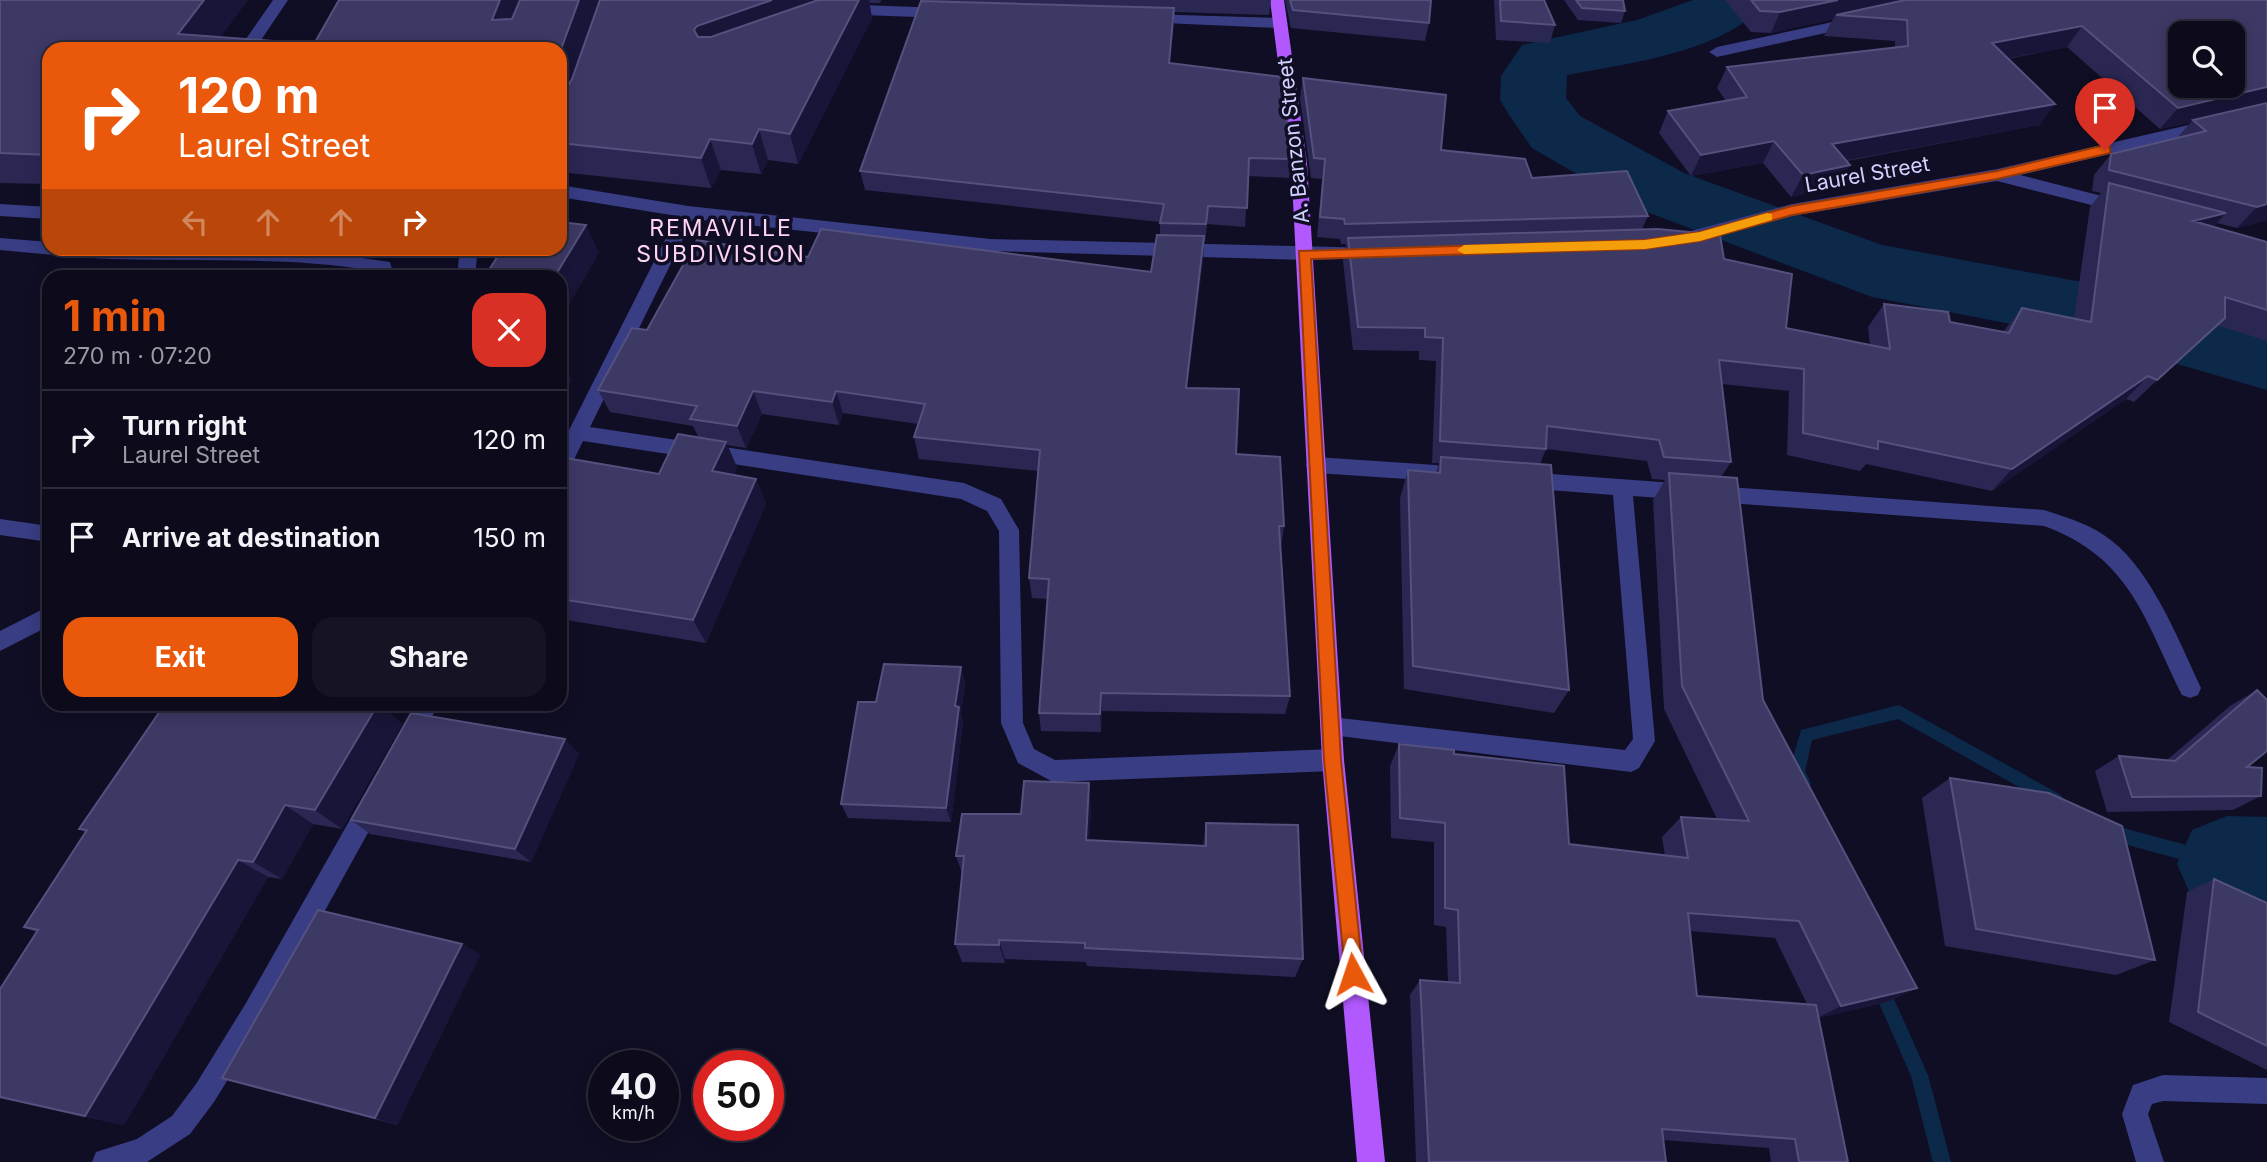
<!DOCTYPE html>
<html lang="en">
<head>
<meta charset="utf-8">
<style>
  :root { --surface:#0c0a1b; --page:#151324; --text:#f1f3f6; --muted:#9a9aa3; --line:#2c2b3a; --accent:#ea580c }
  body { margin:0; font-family:Inter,sans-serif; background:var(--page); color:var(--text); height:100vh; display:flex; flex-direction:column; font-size:26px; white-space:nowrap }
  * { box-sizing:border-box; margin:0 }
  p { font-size:23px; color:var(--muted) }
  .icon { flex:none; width:38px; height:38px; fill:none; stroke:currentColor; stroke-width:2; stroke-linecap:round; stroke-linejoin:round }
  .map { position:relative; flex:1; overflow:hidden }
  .sheet { position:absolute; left:42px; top:270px; width:525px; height:441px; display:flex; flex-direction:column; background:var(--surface); border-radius:21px; box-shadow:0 4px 18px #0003,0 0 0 2px var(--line) }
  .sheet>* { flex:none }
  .hud { position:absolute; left:42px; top:42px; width:525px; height:214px; border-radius:21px; box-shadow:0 4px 18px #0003,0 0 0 2px var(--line); background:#ea580c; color:#fff; overflow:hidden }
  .fabs { position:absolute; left:2168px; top:21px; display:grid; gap:14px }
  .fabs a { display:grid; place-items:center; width:77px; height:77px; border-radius:14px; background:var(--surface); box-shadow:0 4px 18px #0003,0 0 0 2px var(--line); font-size:35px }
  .speed { position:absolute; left:588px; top:1050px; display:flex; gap:14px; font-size:35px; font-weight:700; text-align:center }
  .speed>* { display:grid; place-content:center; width:91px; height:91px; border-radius:50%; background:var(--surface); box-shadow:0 4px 18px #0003,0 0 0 2px var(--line); line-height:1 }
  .speed small { font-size:18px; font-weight:400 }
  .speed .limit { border:10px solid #d22; background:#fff; color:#111 }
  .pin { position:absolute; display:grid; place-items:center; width:60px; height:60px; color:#fff; margin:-72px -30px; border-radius:50% 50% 50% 0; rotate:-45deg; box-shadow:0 0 7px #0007 }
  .pin .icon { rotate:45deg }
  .me { position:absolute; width:77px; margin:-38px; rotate:355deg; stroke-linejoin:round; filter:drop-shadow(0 0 5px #0008) }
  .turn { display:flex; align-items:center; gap:24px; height:147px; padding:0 21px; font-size:32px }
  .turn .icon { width:91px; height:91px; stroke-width:2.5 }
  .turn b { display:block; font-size:49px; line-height:60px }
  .lanes { display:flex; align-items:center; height:66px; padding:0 21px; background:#0003; justify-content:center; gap:35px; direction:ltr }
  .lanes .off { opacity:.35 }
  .round { display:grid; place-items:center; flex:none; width:74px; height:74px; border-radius:21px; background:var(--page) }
  .summary { display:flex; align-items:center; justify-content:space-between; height:119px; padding:0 21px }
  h1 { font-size:42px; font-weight:700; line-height:52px; color:var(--accent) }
  .cta { display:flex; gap:14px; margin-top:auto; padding:14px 21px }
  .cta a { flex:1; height:80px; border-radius:21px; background:var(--accent); color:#fff; font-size:28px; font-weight:700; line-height:80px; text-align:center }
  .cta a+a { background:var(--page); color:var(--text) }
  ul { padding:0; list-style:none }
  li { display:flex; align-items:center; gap:21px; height:98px; padding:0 21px; border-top:2px solid var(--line) }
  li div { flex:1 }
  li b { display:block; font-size:26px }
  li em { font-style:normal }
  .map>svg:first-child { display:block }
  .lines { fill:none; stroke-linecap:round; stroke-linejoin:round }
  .stream { fill:#0c294a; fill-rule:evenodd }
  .river { fill:#0c294a; fill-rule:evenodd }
  .minor { fill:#383d84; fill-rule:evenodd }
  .major { fill:#b158ff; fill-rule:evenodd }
  .wall { fill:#2b2753; fill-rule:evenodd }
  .shaded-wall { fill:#181538 }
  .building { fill:#3d3965; stroke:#54517e; stroke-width:2; fill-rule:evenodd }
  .route { fill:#ea580c; stroke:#983908; stroke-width:2 }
  .slow { fill:#f59e0b }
  .labels { text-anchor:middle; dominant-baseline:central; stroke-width:7; stroke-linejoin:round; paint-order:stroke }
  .street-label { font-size:21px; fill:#d2d1ff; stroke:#100e24 }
  .neighbourhood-label { font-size:23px; letter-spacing:2px; fill:#ffd3f3; stroke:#100e24 }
</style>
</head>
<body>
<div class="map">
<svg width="2267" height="1162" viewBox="0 0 2267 1162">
  <rect width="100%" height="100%" fill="#100e24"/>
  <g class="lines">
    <path class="stream" d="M1899,705L2061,795L2064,800L2061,805L2056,807L2051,805L1898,719L1812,740L1805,771L1811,783L1808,788L1803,790L1798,788L1789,771L1801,730Z
      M2108,820L2127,829L2227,856L2267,882V900L2223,871L2124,844L2102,832L2100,827L2102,822Z
      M1880,979L1886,981L1928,1075L1951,1162H1933L1911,1076L1872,987L1874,981Z"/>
    <path class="river" d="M1693,0H1766C1732,51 1625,64 1567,75L1566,98L1580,116L1684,173L1882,245L2098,285L2267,332V390L2098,341L1872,297L1634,207L1532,148L1509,115L1500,100L1501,76L1522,45L1637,20Z
      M2227,816L2267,817V913L2227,912L2192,898L2177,864L2192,830Z"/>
    <path class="minor" d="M273,0H288L255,49H239Z
      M861,5L945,8L953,13L945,18L862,15L842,21L834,16Z
      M1146,14L1280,18L1288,23L1280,28L1141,22L1138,19Z
      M1856,17L1861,19V25L1717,57L1709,52L1717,47Z
      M2267,107V117L2020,175L2129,203L2132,207L2129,211L2123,213L1997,181L1792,216L1682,245L1673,239L1676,235L1792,204L1997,169Z
      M560,185L688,206L990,239L1380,248L1383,252L1380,256L1374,258L1304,260L990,251L693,219L590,427L964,483L1001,499L1019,530L1023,723L1034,749L1055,760L1333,749L1341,753L1344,760L1341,767L1333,771L1053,782L1018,763L1001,723L999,531L987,511L961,499L583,441L567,474L560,476V448L677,216L560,197Z
      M0,204L49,207V219L0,216Z
      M0,238L49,242V248H291L390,262L394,276H376V271C288,256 201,262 113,259C75,258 37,253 0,250Z
      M460,248H478L475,276H457Z
      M1316,457L1436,465L1443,467L1446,473L1443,479L1436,481L1316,473L1309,471L1306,465L1309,459Z
      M1524,472L2044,510C2068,518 2093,525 2112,541C2152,572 2180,643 2201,688L2198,695L2190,698L2182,695C2144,619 2131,558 2044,526L1633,496L1655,741L1639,768L1631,772L1323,734L1320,727L1323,720L1331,717L1625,750L1633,739L1613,495L1524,488L1517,486L1514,480L1517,474Z
      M0,519L49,526V542L0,535Z
      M49,606V626L0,651V631Z
      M416,704H439L416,745L408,748L400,745L397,738Z
      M372,792L380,795L384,803L380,811L264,1021L214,1102L190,1134L147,1162H92L96,1152L137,1139L172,1116L196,1084L246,1003L364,795Z
      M2163,1075L2267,1078V1104L2163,1101L2152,1104L2148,1114L2164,1162H2136L2122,1114L2133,1085Z"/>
    <path class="major" d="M1270,0H1284L1307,163L1344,760L1385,1162H1357L1322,760L1291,163Z"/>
  </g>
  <path class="wall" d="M0,0L220,37L314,44L339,0H881L880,3H869L872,18L798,164L768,160L761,174L721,170L711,188L560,172V49H49V184L0,183Z
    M928,0H1271L1269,15L1174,12L1170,63L1292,159L1289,178L1248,176L1245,227L1207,224L1205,243L1204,242L1203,260L1187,388L1236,454L1284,526L1281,547L1290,696L1285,714L1102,711L1101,732L1041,731L1039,713L1048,599L1032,598L1029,578L1038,471L919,459L914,437L918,424L843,413L839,425L762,414L746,448L727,445L737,467L734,475L756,479L766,504L706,643L560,619V457L659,474L699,438L693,426L610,412L598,390L647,330L808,257L1151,272L1160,235V222L865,190L860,171Z
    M1285,0H1431L1429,23L1425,41L1291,28Z
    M1494,0H1544L1555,25L1550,43L1496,40Z
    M1564,0H1623L1625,11L1621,23L1578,20Z
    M1725,0H2267V220L2237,228L2217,223L2213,227L2267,242V341L2217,325L2134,402L2126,399L1992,491L1866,464L1860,471L1787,455L1789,391L1722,384L1731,462L1721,477L1763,700L1917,988L1887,1002L1818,1018L1848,1162H1771L1769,1148L1663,1140L1667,1162H1416L1410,995L1420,980L1448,982L1446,927L1434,925V842L1391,838L1390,766L1399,744L1454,754L1569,844L1665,856L1662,837L1681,817L1717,819L1664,709L1653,500L1665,480L1652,479L1647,461L1546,449L1540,464L1569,690L1554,713L1404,689L1400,498L1408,470L1436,473L1439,463H1432L1436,361L1419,360V351L1353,350L1343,261L1346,244H1341L1340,239L1317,237L1322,179L1311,178L1300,98L1303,78L1441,150L1648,216L1642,229L1724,259L1786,328L1870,345L1868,327L1884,304L1950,322L2003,332L2022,308L2074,319L2090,207L2101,193L2092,191L2094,175L2111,154L2177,138L2191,122L2160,129L2067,47L2008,59L2040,125L1847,161L1850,165L1838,186L1791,197L1763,163L1691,176L1659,133L1668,111L1726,101L1717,88L1727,67L1895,47V41L1824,36L1833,19L1771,33L1751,32ZM1690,931L1775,938L1807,1004L1697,996Z
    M961,667L965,684L961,713L963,723L951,822L848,818L841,804L876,702Z
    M2257,690L2247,767L2261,796L2233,810L2107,812L2095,771L2119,756L2167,760L2230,706Z
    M379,704L402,724L342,829L313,824L282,879L268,877L124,1125L0,1098V989L36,932L24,927L86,833L79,829Z
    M565,739L579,754L531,862L370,834L351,820Z
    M1950,778L2155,960L2116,975L1945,946L1922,798Z
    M1091,807L1089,840L1203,846L1206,823L1303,959L1295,977L1087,966L1086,962L1005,959V963L962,962L955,944L962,873L956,856L1021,814Z
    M2214,879L2267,903V1070L2169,1022L2187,892Z
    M462,944L480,955L397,1125L248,1086L222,1078Z"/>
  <path class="shaded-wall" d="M204,0H248L212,49L178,34Z
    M500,0H526L507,49L492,20Z
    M579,0H603L560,115V52Z
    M772,0H869L872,18L798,164L790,134L707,57L694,30L697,26Z
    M1838,0H1924L1836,15L1833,19L1771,33L1780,12Z
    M1174,8V27L1168,82L1169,63Z
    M2082,26L2067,47L1978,64L1992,43Z
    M2267,87V104L2193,120L2191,122L2160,129L2178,108Z
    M2055,104L2040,125L1820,165L1832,144Z
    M759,129L768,160L761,174L752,144Z
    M710,139L721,170L711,188L701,158Z
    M1774,141L1763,163L1691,176L1701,155Z
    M1850,165L1838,186L1791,197L1803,175Z
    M2267,204V220L2237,228L2257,207Z
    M2226,213L2204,237L2193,221Z
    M586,225L599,253L560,321V276H555Z
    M1204,236L1203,260L1184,410L1186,388Z
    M2225,318L2201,341L2134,402L2157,380Z
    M560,359L572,380L560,401Z
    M2148,376L2126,399L1992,491L2012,469Z
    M753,391L762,414L746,448L737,426Z
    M836,391L843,413L839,425L832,402Z
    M726,442L737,467L724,496L712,471Z
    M756,479L766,504L706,643L693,620Z
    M961,667L965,684L961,713L963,723L951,822L946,808L955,706Z
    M1101,693L1102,711L1101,732L1100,714Z
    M352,704H379L402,724L342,829L315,810Z
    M565,739L579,754L531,862L515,849Z
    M1089,783L1091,807L1088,862L1086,840Z
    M285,805L313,824L282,879L253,862Z
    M238,860L268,877L124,1125L85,1116Z
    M999,940L1005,959V963L999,945Z
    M462,944L480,955L397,1125L375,1118Z
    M1917,988L1887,1002L1815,1019L1841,1006Z"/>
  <path class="building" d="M0,0H204L178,34L314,44L339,0H500L492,20L512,19L520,0H579L560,52V49H49V155L0,153Z
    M600,0H772L697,26L694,30L698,37H711L818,0H859L790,134L759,129L752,144L710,139L701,158L560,143V99L572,79Z
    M1290,0H1431L1429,23L1293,10Z
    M1500,0H1544L1555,25L1501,21Z
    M1576,0H1623L1625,11L1582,8Z
    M1751,0H1838L1780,12L1760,11Z
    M1905,0H2267V87L2178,108L2082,26L1992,43L2055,104L1832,144L1850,165L1803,175L1774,141L1701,155L1668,111L1747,97L1727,67L1908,46L1907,20L1836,15ZM2180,33H2233V86H2180Z
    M921,1L1174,8L1169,63L1282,77L1292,159L1249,158L1247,208L1208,206L1206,224L1160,223L1164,204L860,171Z
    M1303,78L1446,95L1441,150L1525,159L1532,178L1627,171L1648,216L1345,224L1344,219L1320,217L1325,159L1314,158Z
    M2267,103V204L2257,207L2109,170L2111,154L2206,131L2193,120Z
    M2109,183L2226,213L2193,221L2267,242V310L2225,297V318L2157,380L2148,376L2012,469L1878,441V449L1803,433L1804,369L1719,360L1731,462L1664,457L1659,440L1547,426L1546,449L1440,441L1443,338L1425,337V328L1358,327L1348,238L1658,229L1720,235L1724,259L1792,274L1786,328L1890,349L1884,304L1948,312L1950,322L2009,333L2022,308L2091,322Z
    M560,222L586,225L555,276H485L503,248H560Z
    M821,229L1151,272L1157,235L1204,236L1186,388L1239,389L1236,454L1280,457L1284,526H1279L1290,696L1101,693L1100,714L1039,713L1049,579L1029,578L1040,450L914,437L925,404L836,391L832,402L753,391L737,426L690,419L697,406L598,390L632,328L647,330L697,240L808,257Z
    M678,434L726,442L712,471L756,479L693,620L560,599V457L659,474Z
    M1441,457L1551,465L1569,690L1413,666L1408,470L1440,473Z
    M1669,473L1737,478L1763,700L1917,988L1841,1006L1799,921L1688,913L1697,996L1816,1005L1848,1162H1799L1795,1139L1662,1129L1666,1162H1429L1420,980L1460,983L1458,910L1445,908V823L1400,818L1399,744L1454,750V754L1564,766L1569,844L1688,858L1681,817L1749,821L1682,686Z
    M884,664L961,667L955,706L959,707L946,808L841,804L858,702H876Z
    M2257,690L2267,700V751L2247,767L2262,768L2261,796L2132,797L2119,756L2175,761Z
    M165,704H378L315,810L285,805L253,862L238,860L85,1116L0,1097V989L38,930L24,927L87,830L79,829Z
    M411,713L565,739L515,849L351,820Z
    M1950,778L2049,793L2122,826L2155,960L1976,929Z
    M1024,781L1089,783L1086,840L1206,846V823L1298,825L1303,959L1085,948V943L999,940V945L955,944L964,856H956L962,814H1021Z
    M2214,879L2267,903V1046L2198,1012Z
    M318,910L462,944L375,1118L222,1078Z"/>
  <path class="route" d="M2105,145L2110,147V153L1997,179L1792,215L1700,241L1645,249L1311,259L1341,760L1363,974L1360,981L1353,984L1346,981L1324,760L1299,251L1645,240L1700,232L1792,206L1997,171Z"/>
  <path class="slow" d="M1767,213L1772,214V220L1700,241L1645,249L1464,254L1457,250L1464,245L1645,240L1700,232Z"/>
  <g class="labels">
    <g class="street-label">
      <text transform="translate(1293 141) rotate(-96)">A. Banzon Street</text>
      <text transform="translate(1867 174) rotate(-10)">Laurel Street</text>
    </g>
    <g class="neighbourhood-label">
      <text x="721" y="228">REMAVILLE<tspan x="721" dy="26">SUBDIVISION</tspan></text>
    </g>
  </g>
</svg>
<div class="fabs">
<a><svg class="icon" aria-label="search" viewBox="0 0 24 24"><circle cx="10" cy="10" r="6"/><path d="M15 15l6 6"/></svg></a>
</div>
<div class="speed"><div>40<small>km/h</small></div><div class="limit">50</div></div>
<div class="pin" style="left:2105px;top:150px;background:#d93025"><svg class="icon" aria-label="arrive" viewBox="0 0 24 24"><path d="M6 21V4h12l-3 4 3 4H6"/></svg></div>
<svg class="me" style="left:1353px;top:974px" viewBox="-20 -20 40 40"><path d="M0-17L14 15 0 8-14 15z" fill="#ea580c" stroke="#fff" stroke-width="4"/></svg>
<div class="hud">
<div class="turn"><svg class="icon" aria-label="right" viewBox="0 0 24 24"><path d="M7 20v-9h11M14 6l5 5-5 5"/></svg><div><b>120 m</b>Laurel Street</div></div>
<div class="lanes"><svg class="icon off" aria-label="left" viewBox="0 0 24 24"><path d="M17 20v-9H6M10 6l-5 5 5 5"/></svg><svg class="icon off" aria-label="ahead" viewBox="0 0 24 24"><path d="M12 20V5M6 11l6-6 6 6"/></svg><svg class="icon off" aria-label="ahead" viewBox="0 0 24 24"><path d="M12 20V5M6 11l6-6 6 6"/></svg><svg class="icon" aria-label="right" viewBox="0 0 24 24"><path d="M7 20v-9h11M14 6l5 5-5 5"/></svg></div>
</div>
<section class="sheet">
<div class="summary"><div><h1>1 min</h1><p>270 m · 07:20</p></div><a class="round" style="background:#d93025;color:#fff"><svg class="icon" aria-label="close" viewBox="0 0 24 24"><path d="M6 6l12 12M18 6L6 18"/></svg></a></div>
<ul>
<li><svg class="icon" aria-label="right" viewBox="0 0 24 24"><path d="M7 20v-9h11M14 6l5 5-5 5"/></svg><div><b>Turn right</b><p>Laurel Street</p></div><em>120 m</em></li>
<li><svg class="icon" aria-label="arrive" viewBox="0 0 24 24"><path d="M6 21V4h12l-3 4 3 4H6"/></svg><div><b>Arrive at destination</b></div><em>150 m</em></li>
</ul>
<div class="cta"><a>Exit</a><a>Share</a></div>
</section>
</div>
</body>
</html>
